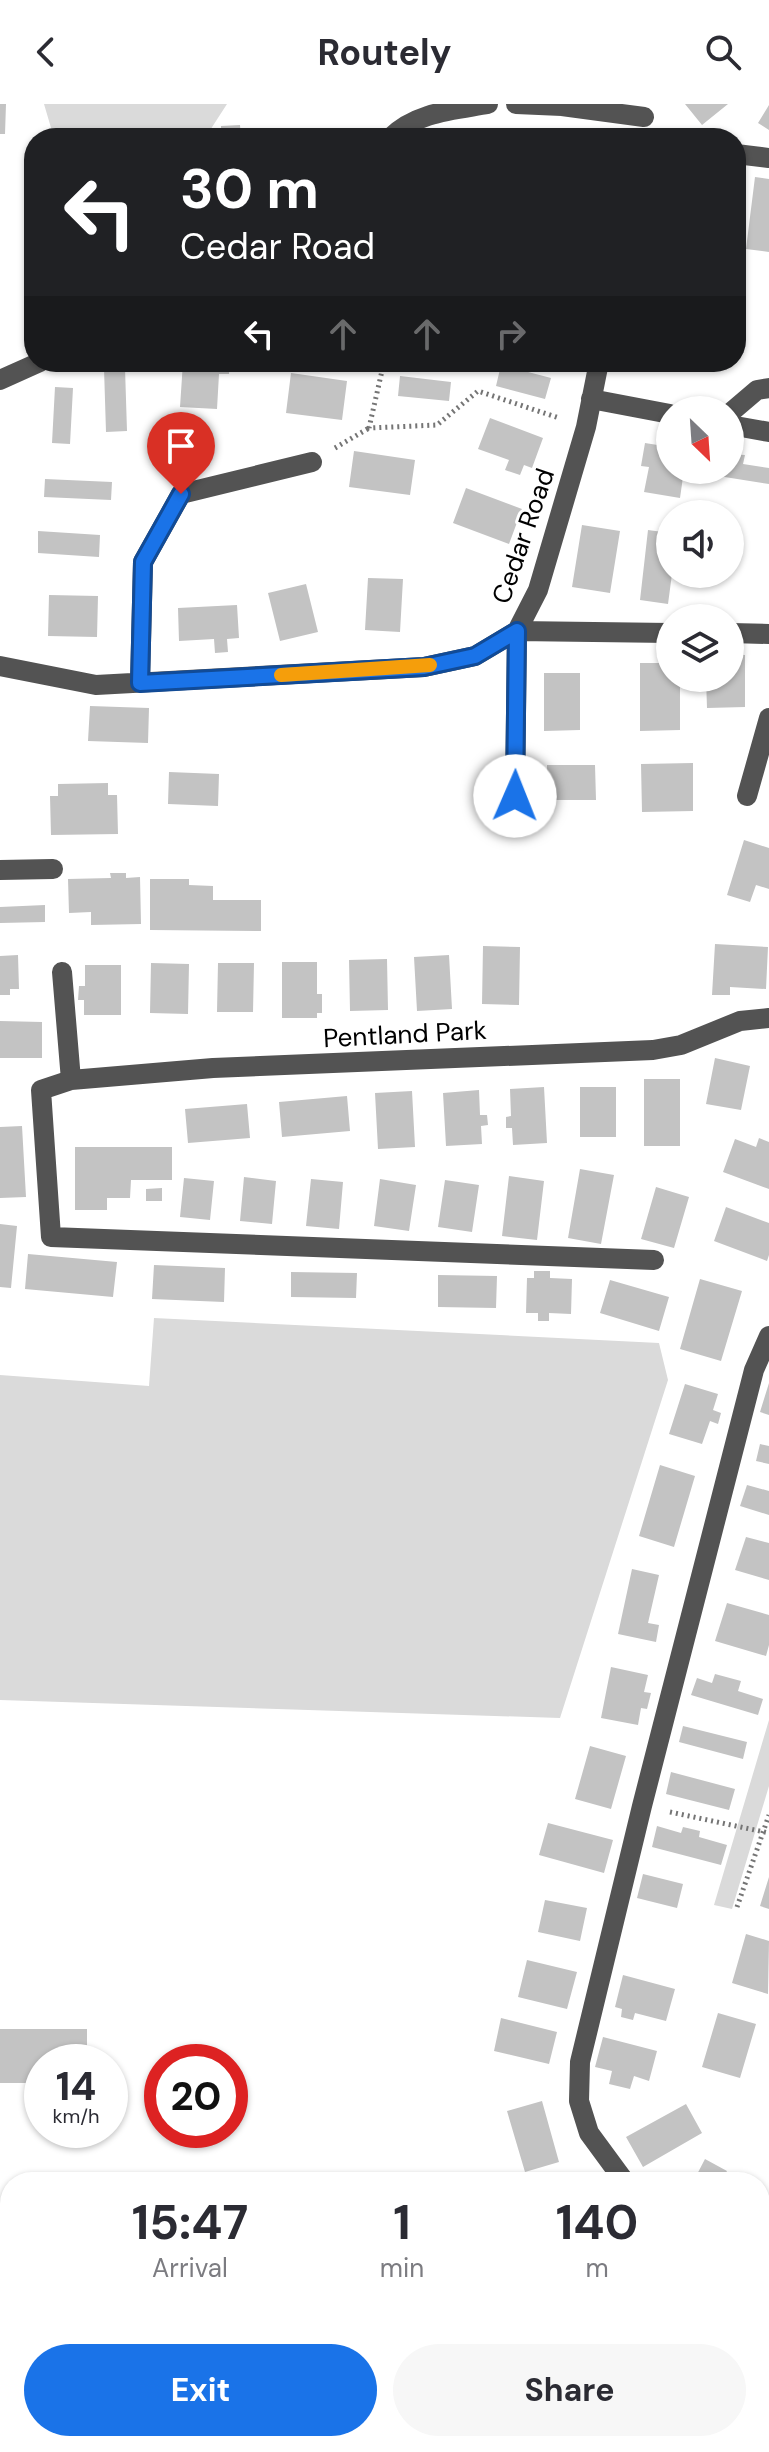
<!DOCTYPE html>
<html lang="en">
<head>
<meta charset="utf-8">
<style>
  :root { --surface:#fff; --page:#f7f7f7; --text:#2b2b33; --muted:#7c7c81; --accent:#1a73e8 }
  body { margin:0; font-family:"DM Sans",sans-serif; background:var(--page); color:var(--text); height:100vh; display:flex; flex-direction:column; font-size:30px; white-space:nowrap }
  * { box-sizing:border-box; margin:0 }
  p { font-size:26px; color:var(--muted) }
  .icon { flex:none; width:44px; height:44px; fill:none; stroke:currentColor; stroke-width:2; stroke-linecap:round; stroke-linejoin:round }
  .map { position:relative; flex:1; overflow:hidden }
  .details { position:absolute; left:0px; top:2068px; width:770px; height:280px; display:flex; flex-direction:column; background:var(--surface); border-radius:32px 32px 0 0; box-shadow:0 2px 6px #0004 }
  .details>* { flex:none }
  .guide { position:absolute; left:24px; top:24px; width:722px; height:244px; border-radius:32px; box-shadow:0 2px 6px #0004; background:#202124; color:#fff; overflow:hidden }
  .needle { width:52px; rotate:155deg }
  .tools { position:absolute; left:656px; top:292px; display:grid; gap:16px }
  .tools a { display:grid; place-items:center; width:88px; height:88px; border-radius:50%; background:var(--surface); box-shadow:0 2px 6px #0004; font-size:40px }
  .speed { position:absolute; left:24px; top:1940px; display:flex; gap:16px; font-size:40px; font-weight:700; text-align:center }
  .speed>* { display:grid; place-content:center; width:104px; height:104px; border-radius:50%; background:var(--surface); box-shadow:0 2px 6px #0004; line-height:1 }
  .speed small { font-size:20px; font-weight:400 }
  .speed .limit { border:12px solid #d22; background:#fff; color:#111 }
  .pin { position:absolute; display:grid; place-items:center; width:68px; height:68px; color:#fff; margin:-82px -34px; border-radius:50% 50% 50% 0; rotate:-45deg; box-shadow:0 0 8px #0007 }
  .pin .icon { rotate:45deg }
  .me { position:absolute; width:88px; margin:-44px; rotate:1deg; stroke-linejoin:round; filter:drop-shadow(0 0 6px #0008) }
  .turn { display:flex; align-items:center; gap:28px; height:168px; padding:0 24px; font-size:36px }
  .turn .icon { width:104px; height:104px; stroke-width:2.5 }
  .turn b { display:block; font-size:56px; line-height:68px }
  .lanes { display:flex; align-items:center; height:76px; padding:0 24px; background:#0003; justify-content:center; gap:40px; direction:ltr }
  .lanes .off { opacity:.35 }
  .eta { display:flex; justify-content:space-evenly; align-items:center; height:136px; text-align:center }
  .eta b { font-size:48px; font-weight:700; line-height:56px }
  .cta { display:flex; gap:16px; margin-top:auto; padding:16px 24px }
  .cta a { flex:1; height:92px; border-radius:48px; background:var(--accent); color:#fff; font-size:32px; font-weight:700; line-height:92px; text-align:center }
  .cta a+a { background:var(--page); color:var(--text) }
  header { display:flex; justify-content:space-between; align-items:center; height:104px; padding:0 24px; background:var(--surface); font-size:36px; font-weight:700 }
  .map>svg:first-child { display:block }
  .green { fill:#dadada }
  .building { fill:#c3c3c3 }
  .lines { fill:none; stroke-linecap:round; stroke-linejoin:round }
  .path { stroke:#757575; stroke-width:5; stroke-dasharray:2 4; stroke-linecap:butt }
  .minor { stroke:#535353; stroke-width:20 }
  .route-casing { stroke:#114b97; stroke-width:20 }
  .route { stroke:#1a73e8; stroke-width:14 }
  .slow { stroke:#f59e0b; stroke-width:14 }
  .labels { text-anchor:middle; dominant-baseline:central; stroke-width:6; stroke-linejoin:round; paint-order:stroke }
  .street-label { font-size:26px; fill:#000; stroke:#fff }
</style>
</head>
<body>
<header><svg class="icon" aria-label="back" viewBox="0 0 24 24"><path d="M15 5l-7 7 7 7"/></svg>Routely<svg class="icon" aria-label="search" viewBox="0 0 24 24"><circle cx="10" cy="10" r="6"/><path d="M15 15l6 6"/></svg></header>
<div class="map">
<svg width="769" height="2348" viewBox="0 0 769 2348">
  <rect width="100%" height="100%" fill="#fff"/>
  <path class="green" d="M44,0H227L205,34H54Z
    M154,1214L659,1239L668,1276L560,1614L0,1596V1271L149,1282Z
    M769,1616V1682L732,1805L714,1801Z"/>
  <path class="building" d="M0,0H6L5,30H0Z
    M685,0H728L702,21Z
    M769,1V26L758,19Z
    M240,21L241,34H221V22Z
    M755,73L769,75V148L746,145Z
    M34,141V179H32L26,143Z
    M736,186L743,187L738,225H736Z
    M183,258L230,259L229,270H219L217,305L180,303Z
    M501,261L551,274L545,295L496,282Z
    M104,264H125L127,327L106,328Z
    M291,269L347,277L342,316L286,309Z
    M400,272L451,278L449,297L398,292Z
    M55,283L73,284L70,340L52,339Z
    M490,314L543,334L532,364L524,361L520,371L505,366L509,356L478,345Z
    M645,339L670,343V366H684L680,394L644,388L649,363L641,362Z
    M354,347L415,356L410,391L349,383Z
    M730,350L745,351L743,360L769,364V380L712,371V366H730Z
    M45,375L112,378L111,396L44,393Z
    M466,384L522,405L509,440L453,419Z
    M582,421L620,427L610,489L572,483Z
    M648,426L670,429V470H672L668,500L640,496Z
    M38,427L100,431L99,453L38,449Z
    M368,474L403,475L400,528L365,526Z
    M306,480L318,528L280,537L268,489Z
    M49,491L98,492L97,533L48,532Z
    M237,501L239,534L227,535L228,548L215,549L214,535L179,537L178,504Z
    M730,550L745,551V603L707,604L706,574H730Z
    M640,559H670V574H680V626L640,627Z
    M544,569H580V626L544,627Z
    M90,602L149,604L148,639L88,637Z
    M693,659V707L642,708L641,660Z
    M547,661H595L596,696H547Z
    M169,668L219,670L218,702L168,700Z
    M108,679V691H117L118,730L51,731L50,692H58V680Z
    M744,736L769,744V785L756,781L750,798L727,791Z
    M110,769H126V774L140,773L141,820L91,821V808L69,809L68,775L111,774Z
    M150,775H189V781L213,782V796H261V827L150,826Z
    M45,801V818L0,819V803Z
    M715,840L768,843L766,885L730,883V891H712Z
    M483,842L520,843L519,901L482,900Z
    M18,851L19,885H10V891H0V852Z
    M449,851L452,905L417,907L414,853Z
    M387,855L388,906L350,907L349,856Z
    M282,858H317V890H322V909H317V914H282Z
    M151,859L189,860L188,910L150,909Z
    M218,859H254L253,908H217Z
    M85,861H121V911H84V896H78L79,882H85Z
    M0,917L42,918V954H0Z
    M715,954L750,962L741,1006L706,1000Z
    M644,975H680V1042H644Z
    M544,983L547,1039L513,1041L512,1024H506V1013L511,1012L510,985Z
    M580,983H616V1033H580Z
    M479,986L480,1011H487L488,1021L481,1022L482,1040L446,1042L443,989Z
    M412,987L415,1043L378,1045L375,989Z
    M347,992L350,1027L282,1033L279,998Z
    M247,1000L250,1034L188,1039L185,1005Z
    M22,1022L26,1093L0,1094V1023Z
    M759,1034L769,1038V1085L723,1068L735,1035L756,1043Z
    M75,1043H172V1076H131L130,1094H107V1106H75Z
    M580,1065L614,1071L601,1140L568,1134Z
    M509,1072L544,1077L537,1136L502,1132Z
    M244,1073L276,1077L272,1120L240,1117Z
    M184,1074L214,1077L210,1116L180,1113Z
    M311,1075L343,1078L339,1125L306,1122Z
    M380,1075L416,1081L409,1127L374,1122Z
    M445,1076L479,1081L472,1128L438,1123Z
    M656,1083L689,1093L674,1144L641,1135Z
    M162,1084V1097H146V1085Z
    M726,1103L769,1119V1151L767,1157L714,1137Z
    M0,1120L17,1122L11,1184L0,1183Z
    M28,1150L117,1158L113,1193L25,1185Z
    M154,1161L225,1164L224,1198L152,1195Z
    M534,1167H550V1174L572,1175L571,1210L549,1209V1217H538V1209H526L527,1174H534Z
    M291,1168L357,1169L356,1194L291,1193Z
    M438,1171L497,1172L496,1204L438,1203Z
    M700,1175L742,1187L721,1257L680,1245Z
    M610,1176L669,1193L659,1227L600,1209Z
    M769,1279V1311L760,1308Z
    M685,1280L718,1290L713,1306L721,1309L718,1320L710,1317L702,1340L669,1330Z
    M760,1340L769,1342V1360L756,1357Z
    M660,1361L695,1372L674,1443L639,1432Z
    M747,1381L769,1387V1411L740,1402Z
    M746,1433L769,1439V1476L735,1466Z
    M632,1465L659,1471L648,1519L659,1521L656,1538L618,1530Z
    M727,1499L769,1511V1541L766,1552L715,1537Z
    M611,1563L648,1571L644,1588L651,1589L647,1605L641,1604L638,1621L601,1614Z
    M715,1570L741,1577L738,1587L763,1595L758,1611L691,1591L697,1574L712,1579Z
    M683,1622L747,1638L743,1655L679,1638Z
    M590,1642L626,1652L611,1705L575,1695Z
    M671,1668L735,1685L729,1706L666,1690Z
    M548,1719L613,1736L604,1769L539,1751Z
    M657,1722L681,1729L683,1723L700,1727L699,1733L727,1741L721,1761L652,1743Z
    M643,1770L683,1780L677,1804L637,1794Z
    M769,1773V1805L760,1802Z
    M545,1796L587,1804L580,1837L538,1828Z
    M746,1830L769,1837L768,1890L732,1879Z
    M527,1856L577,1868L567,1905L518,1893Z
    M623,1871L675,1885L666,1917L635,1909L633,1916L621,1913L622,1905L615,1903Z
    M718,1909L756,1920L740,1974L702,1963Z
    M501,1914L557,1928L549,1960L494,1947Z
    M0,1925H87V1958H42V1979H0Z
    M603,1933L657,1947L649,1977L634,1972L630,1985L609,1980L612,1967L595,1963Z
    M542,1997L559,2058L525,2068L507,2007Z
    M686,2000L702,2029L643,2063L626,2033Z
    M705,2055L727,2067L721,2078H693Z
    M760,2091L769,2094V2132L760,2129Z
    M760,2159L769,2164V2192L765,2200L760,2198Z
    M769,2267V2325L760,2317V2277Z
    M0,2288H10V2328H0Z"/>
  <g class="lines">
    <path class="path" d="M384,258L369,324L437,321L478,287L559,314
      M335,344L369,324
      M670,1708L769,1729
      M737,1803L769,1711
      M655,2348L667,2338"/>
    <path class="minor" d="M516,0L562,2L644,13
      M390,34C416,8 454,6 488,0
      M736,50L769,54
      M0,276L40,258
      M591,295L670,310
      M730,309L757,286L769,284
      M730,321L769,328
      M730,529L769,530
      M0,562L96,581L424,563L475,552L517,527L538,486L586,323L599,258
      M140,579L143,458L181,390L312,358
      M515,692L517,527L670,529
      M747,692L769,614
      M0,766L53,765
      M62,868L71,976
      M654,1156L51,1133L41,986L71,976L213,964L653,946L681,941L740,917L769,914
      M625,2078L589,2029L579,1997L580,1958L642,1702L754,1266L769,1232
      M760,2228L769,2226"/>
  </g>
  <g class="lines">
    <g class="route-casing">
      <path id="route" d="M181,390L143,458L140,579L424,563L475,552L517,527L515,692"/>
    </g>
    <use href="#route" class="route"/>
    <path class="slow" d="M281,571L430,561"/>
  </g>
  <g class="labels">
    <g class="street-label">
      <text transform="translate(523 432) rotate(-71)">Cedar Road</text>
      <text transform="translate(405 930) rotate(-3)">Pentland Park</text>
    </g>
  </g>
</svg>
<div class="tools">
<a><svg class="needle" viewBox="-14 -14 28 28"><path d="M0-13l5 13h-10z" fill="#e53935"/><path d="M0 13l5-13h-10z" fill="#7c7c81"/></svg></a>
<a><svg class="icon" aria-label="sound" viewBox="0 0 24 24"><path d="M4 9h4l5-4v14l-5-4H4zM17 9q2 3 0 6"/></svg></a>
<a><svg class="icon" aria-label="layers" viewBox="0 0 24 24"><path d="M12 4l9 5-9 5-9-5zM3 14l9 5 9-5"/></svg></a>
</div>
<div class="speed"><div>14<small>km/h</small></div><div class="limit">20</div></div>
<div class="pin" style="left:181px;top:390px;background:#d93025"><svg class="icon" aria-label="arrive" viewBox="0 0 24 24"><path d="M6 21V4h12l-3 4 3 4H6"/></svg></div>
<svg class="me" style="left:515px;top:692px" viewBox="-20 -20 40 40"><circle r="19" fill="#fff"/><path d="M0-13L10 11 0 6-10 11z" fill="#1a73e8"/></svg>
<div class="guide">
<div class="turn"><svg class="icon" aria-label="left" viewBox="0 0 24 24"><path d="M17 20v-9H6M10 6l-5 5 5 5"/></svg><div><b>30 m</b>Cedar Road</div></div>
<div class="lanes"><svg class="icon" aria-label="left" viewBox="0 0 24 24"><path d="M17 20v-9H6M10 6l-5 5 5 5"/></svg><svg class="icon off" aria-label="ahead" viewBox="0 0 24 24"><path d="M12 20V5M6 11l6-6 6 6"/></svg><svg class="icon off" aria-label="ahead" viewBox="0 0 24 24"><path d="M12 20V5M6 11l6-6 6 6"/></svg><svg class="icon off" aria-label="right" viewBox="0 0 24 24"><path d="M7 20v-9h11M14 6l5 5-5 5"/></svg></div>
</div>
<section class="details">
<div class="eta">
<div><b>15:47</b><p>Arrival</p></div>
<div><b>1</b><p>min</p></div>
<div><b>140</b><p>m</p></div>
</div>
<div class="cta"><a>Exit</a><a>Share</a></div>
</section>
</div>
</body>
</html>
